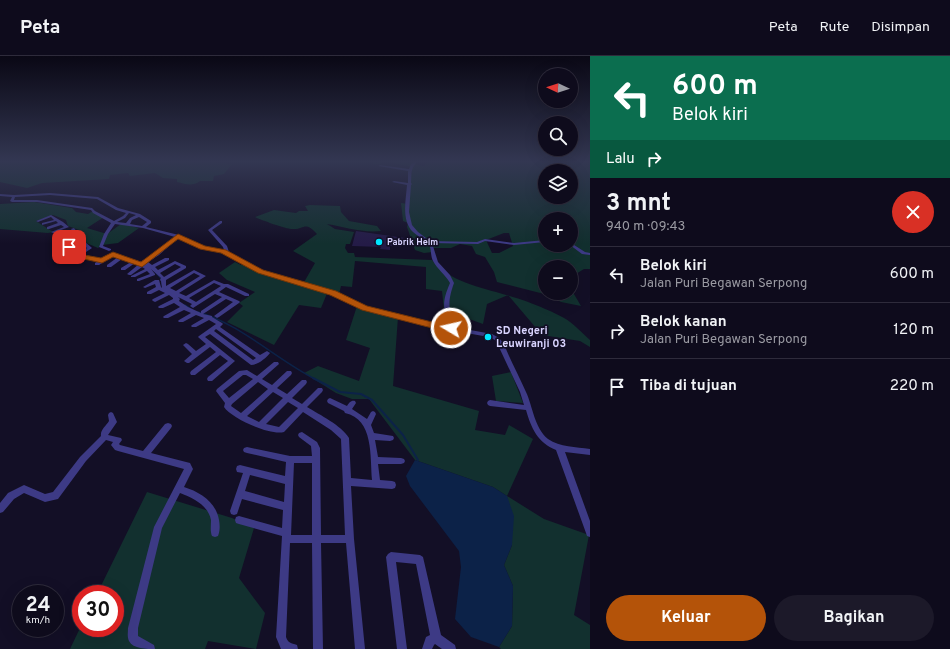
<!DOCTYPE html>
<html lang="id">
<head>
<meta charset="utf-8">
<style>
  :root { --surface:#0e0b1c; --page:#1c1929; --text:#f1f3f6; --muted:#9b9ba3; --line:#2e2b3b; --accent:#b45309 }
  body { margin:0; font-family:Overpass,sans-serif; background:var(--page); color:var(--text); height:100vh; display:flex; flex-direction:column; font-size:15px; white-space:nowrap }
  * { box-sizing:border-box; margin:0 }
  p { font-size:13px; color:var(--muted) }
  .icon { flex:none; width:22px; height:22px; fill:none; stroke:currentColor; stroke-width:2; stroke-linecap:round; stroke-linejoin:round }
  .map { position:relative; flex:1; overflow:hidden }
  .sheet { display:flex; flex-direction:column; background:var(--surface); width:360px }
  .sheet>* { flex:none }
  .guide { background:#0b6e4f; color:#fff; overflow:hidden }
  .needle { width:26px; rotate:274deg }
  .buttons { position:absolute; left:538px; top:12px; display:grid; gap:8px }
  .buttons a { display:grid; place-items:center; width:40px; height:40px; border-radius:50%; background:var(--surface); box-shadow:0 4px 16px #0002,0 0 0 1px var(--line); font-size:20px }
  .speed { position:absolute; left:12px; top:529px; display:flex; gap:8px; font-size:20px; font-weight:700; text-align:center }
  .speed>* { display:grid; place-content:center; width:52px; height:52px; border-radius:50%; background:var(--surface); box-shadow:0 4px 16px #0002,0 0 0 1px var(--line); line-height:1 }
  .speed small { font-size:10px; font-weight:400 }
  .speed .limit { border:6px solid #d22; background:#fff; color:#111 }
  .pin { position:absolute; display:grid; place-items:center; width:34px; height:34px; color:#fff; margin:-17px; border-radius:8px; box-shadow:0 2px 6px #0006 }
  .me { position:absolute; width:44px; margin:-22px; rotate:279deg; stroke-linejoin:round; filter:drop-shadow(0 0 3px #0008) }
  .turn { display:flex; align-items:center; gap:14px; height:84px; padding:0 16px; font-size:18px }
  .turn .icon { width:52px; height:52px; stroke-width:2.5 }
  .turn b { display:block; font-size:28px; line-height:34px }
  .then { display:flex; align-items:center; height:38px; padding:0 16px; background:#0003; gap:8px; font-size:15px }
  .round { display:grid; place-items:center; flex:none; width:42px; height:42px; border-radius:21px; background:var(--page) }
  .head { display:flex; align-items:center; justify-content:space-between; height:68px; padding:0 16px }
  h1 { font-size:24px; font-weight:700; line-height:30px }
  .action { display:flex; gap:8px; margin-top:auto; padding:8px 16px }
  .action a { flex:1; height:46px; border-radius:24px; background:var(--accent); color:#fff; font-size:16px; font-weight:700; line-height:46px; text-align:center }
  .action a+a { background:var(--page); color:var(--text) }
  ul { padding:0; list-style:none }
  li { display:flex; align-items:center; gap:12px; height:56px; padding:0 16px; border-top:1px solid var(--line) }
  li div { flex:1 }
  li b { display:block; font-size:15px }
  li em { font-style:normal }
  header { display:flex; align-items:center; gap:24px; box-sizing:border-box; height:56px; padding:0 20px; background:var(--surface); border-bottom:1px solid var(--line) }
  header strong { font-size:19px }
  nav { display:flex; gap:22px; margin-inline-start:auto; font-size:14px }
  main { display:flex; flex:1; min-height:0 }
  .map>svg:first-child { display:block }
  .green { fill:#12302f; fill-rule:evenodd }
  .water { fill:#0c2248 }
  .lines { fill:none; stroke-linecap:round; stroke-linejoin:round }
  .stream-far2 { stroke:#0c2248; stroke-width:1 }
  .stream-far1 { stroke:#0c2248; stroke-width:1.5 }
  .stream { stroke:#0c2248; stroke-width:2 }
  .building { fill:#241b47 }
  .minor { fill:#3d3a85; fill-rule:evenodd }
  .route { fill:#b45309; stroke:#753606 }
  .poi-dot { fill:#00e5ff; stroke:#130f26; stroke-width:1.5 }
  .labels { text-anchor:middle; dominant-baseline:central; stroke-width:3.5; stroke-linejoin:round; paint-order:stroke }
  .far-poi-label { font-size:9px; font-weight:bold; fill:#d9d4ff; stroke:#130f26; text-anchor:start }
  .poi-label { font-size:11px; font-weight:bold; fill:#d9d4ff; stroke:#130f26; text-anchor:start }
</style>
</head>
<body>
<header>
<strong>Peta</strong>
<nav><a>Peta</a><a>Rute</a><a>Disimpan</a></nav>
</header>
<main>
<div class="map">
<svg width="590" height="593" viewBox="0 0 590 593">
  <rect width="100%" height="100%" fill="#130f26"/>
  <path class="green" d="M0,105H208L232,108L224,118L214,120L213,125H200C192,131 186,128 177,126V123L163,122L155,117L130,120L128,117L110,119L109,123L42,127L27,132L0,126Z
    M373,105H413L414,108L424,110L428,105H584L590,107V213H584L571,221V211H545V237H571V233L581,250L561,246L548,239L497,226L494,216L485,201L476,198L472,190L460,188L451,192H433V196L424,197L415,194L407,171L408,167L403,165L401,147L408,148L412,111L384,105L381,108H373ZM545,115H571V141H545ZM545,163H571V189H545ZM504,177H509L513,190L499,197H492L486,184Z
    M34,146L72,152L76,156L88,158L93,155L104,161L87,172L107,178L121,168L139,172L118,187L102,189L98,192L84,186L79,174L68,170L66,164L53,159L36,165L53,176L48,177L0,173V148Z
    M310,149L340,150L341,156L349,165L377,170L381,175C362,177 345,171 327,168L335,173L354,176L350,188H346L345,192L348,197H354L355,201L432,204C450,226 480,231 506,239C522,243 550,254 564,262C573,267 582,277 590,284V291L580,285L542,279L508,239L487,248L483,268L444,254L442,235L426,233V211L355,205L352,231L341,230L339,238L328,235L321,252L299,249L274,289L227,266L243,250L239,247L255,236L227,224L219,217L235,206L241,209L248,206L273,220L303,228L315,207L293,195L317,178C304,164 305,174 292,173C286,173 261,164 255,161L274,154L296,157L299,155H308L305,150Z
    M357,250L389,257L398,261L393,330L479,355L475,374L505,379L509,369L533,383L507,440L544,463L589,479L574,559L590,569V593H501L499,591L512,570L513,530L504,509L512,489L507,440L493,431L415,404L369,343H352L336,337L304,317L318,310L359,325L370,292L346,284Z
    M511,316L523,347L496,345L492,320Z
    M147,436L232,462L254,472L239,522L265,557L256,593L208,585L205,593H70L81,570V572H115V538H97Z"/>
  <path class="water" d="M415,404L493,431L507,440L514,460L512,489L504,509L513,530L512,570L499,591L471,581L455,563L461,511L459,495L410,430L406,420Z"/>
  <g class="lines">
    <path class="stream-far2" d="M154,215L161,223L163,232"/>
    <path class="stream-far1" d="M185,249L191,253
      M198,256C240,268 276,303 315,323"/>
    <path class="stream" d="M313,322L340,336L361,338L372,344L403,379L418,404"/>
  </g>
  <path class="building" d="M356,175L405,182L404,189H401V191L390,190V194L380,193L381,191L352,190Z"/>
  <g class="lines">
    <path class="minor" d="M415,105H418C410,113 412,116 411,127L412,128L411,129L409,156L412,169L418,176L430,185L477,186L485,183L514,187L545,184V186L514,189L485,185L478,188L432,187L438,206L450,219L454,227C447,247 449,251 454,271L492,278L499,282L504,288C510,304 519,320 526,336C533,351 534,371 548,383C560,391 576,391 590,393V399L565,396L590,465V481L587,480L586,477L556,394C538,387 531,372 526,354L490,350L488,349L487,347L488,345L490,344L524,349L520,336L498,289L495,284L489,281L432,271L373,257L331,238L259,216L222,196L201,192L178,182L159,199L148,206L152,209L165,202H169V204L155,211L158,214L175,205L186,210V212L166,224V230L194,214L206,220L179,237L186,240L214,224L224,228H228L249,238V240H245L226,231L219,236L239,245L240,246L239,247L219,261L217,262L214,260L233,246L226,243L203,258L212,260V261L222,267L223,268L220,271L260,299L267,295L270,297C266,302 258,309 251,309L210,278L205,281L235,305L212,325H208L207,323L208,321L228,305L220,299L195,319H191L190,317L191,315L216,296L210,291L189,307H187L184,305L192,298L183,289L186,287L188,288L196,295L206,288L198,281L199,280L216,268L209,264L196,271H192L191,270L192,269L204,262L196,259L183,266H179L178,265L179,264L191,257L184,254L168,262H164L163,261L164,260L180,251L174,247L163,252H159L158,251L159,250L173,243V242L169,239L155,246L153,245L152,244L153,243L165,237L159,234L151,238H147V236L156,231L155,228L145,232L143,231L155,224H159L161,231L162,232L161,225L160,224L161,222L151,213L155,218V219L139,225H137V223L150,218L147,215L135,221H131V220L145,213L142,211L131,219H129L127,218L139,208L135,207L125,214H121V212L131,206L122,203L111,211H107V209L118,201L113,200L99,209H95V207L98,205L77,200L66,189L58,176L53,177L51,176L64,171L61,169L49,173H47V171L58,167L56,165L42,169V167L54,164L51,161L38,166L36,165L51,159L63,166L69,171L61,174C66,183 71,191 80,197L87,192L80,187L71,173L74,172L84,185L92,192L83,198L101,203L113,197L142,206V205L155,197L175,181L143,172L115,168L108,178L103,190L111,193V194L109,195L99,191L104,178L111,167L93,157L91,154L37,146H12L10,145L12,141L0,140V138L14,139L50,137L98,141L118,152L140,158L151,165V167L146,171L179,179L204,190L224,194L223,191L208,174L220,165H222V167L212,174L227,190L229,196L263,214L335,236L377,255L448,270C443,250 442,246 450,227C445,218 437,213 433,205C430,199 432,192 428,187C424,183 417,180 413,176C401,165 406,143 407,129L392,126L394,125L408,127V115L378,110L380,109L409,113L411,108ZM50,139L97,143L116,154L126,157L123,160L114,165L95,155L92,152L37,144H14L15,141ZM129,157L136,159L130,162L126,167L117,166L125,162ZM139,161L147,166L142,170L130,168L132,164ZM175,208L181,211L164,221L160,217ZM194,217L200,220L176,235L170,232ZM214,227L221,230L196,246L189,242ZM215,238L222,241L201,255V257L188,251L179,245L180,243L178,241L192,248L190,250L193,252ZM216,273L256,302L253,304L214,275Z
      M571,187L585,196L590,197V199L582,198L570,189H571Z
      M274,306H278L279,308L262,323L272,329L287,315H291L292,317L291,319L277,332L287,338L302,324H306L307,326L306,328L292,342L302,348L318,332H322L323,334L322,336L307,351C320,359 341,369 349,382L351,422L372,424C370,401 374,363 345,357L344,355L328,347L327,345L328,343L330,342L347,350C349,347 351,344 355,345L356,347L352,353L367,363L371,356L373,355L375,356L376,358L371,369L374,377L393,380L394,382L393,384L390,385L375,384L378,401L401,402L404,403L405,405L404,407L401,408H378L380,424L392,425L395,426L396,429L395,432L392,433L351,430L354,483L365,593H355L346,487H321L323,593H313L312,487H290L286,581C288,587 291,587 297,589L298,593H281L276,581L282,480L239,468L236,467L235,464L236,461L239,460L282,472L283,454L242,443L237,458L234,459L231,458L230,455L243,417L237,416L236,413L237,410L240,409L285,420L286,406L247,397L244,396L243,394L244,392L247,391L290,400H312L311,390L299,381L298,379L299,377L302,376L317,386L320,392L321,479H345L341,383L331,374L303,356L284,376C270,380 231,362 224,351L225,347L216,335L217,333L239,315L247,314L257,320ZM243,319H246L253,323L229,342L223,335ZM258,326L268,333L241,357L231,350L232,348ZM273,336L283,342L259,366L247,360ZM288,346L298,352L279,371L266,368ZM294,407H312V479H291ZM250,419L285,428L284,446L245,435Z
      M111,356L113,357L117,366L108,379L121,382L122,384L119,388L120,389L143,395L165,368L168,367L171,368L172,370L171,372L151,397L190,407L193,413L184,431C200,436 216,446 219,464C220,470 220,475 218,480L215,481L212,480C210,475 211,470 211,464C208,449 193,442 180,437L162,472L138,572V580L154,589L155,593C147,593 133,593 129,585C127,581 128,576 128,572L154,471L184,413L118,395L115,394L111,389L113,386L106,384L86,405L58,443L45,446L24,437L14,443L3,456L0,457V447L8,437L24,429L45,438L53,436L80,401L101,380C100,374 106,370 109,365L108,359L109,357Z
      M391,496L420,499L423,501L441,579L455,589L456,593H442L435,588L434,589L432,593H422L426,581L430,579L416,508L396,506L407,593H397L386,501L388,498Z"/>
  </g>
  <linearGradient id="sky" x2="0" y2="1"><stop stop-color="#0a0815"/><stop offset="0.56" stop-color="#333752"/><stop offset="1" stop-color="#333752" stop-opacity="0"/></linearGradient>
  <rect width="590" height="188" fill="url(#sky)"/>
  <path class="route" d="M178,178L205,190L226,194L263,214L336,235L367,250L432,266L451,269L456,272L451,275L432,272L362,254L330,239L258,217L221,197L200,193L178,183L142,211L113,201L102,207L79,202L66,191L71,189L84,199L101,202L113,196L141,206Z"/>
  <g class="poi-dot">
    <circle cx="379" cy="186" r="4"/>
    <circle cx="488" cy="281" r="4"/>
  </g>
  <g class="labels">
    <g class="far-poi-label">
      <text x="387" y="186">Pabrik Helm</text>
    </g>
    <g class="poi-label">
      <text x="496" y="275">SD Negeri<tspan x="496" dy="13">Leuwiranji 03</tspan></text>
    </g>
  </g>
</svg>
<div class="buttons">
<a><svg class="needle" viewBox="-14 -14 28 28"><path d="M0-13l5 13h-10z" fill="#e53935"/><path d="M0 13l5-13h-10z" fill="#9b9ba3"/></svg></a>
<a><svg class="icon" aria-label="search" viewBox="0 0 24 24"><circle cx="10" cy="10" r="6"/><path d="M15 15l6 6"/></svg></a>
<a><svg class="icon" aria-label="layers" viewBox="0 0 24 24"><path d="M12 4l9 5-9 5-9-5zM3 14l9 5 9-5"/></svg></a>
<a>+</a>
<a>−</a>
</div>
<div class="speed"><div>24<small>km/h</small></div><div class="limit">30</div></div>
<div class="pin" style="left:69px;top:191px;background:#d93025"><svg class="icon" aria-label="arrive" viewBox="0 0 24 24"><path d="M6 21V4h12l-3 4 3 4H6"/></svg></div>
<svg class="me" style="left:451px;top:272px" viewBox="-20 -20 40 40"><circle r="17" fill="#b45309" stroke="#fff" stroke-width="3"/><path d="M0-11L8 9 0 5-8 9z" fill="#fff"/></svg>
</div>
<section class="sheet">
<div class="guide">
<div class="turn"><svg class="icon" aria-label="left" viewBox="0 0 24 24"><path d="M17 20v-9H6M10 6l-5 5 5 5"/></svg><div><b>600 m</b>Belok kiri</div></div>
<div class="then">Lalu<svg class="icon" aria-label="right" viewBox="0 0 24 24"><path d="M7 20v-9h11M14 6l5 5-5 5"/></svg></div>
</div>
<div class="head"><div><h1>3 mnt</h1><p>940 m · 09:43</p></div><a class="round" style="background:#d93025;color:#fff"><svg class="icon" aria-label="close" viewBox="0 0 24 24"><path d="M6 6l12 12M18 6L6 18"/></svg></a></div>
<ul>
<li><svg class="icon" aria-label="left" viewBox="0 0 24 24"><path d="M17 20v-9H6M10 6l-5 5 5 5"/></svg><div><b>Belok kiri</b><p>Jalan Puri Begawan Serpong</p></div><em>600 m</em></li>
<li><svg class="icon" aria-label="right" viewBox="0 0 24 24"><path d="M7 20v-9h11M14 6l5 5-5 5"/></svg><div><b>Belok kanan</b><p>Jalan Puri Begawan Serpong</p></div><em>120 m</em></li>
<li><svg class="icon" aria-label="arrive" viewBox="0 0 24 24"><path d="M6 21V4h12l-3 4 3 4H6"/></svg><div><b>Tiba di tujuan</b></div><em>220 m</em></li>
</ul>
<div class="action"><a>Keluar</a><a>Bagikan</a></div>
</section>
</main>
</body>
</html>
